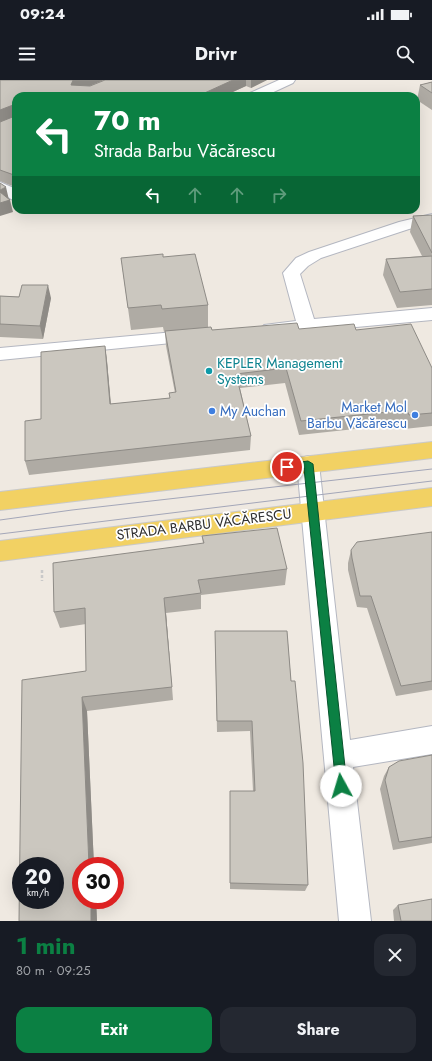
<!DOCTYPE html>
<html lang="en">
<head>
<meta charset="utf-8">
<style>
  :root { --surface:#171b24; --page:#242831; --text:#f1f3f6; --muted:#9ea1a6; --accent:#0b8043 }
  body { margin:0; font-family:Jost,sans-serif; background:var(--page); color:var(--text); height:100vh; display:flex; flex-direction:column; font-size:15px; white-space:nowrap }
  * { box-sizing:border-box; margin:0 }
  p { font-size:13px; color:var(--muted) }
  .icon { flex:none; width:22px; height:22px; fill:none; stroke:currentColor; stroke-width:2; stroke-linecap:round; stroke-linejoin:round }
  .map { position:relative; height:841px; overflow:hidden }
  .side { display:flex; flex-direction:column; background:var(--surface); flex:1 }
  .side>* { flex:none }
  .top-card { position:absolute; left:12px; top:12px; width:408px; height:122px; border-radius:12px; box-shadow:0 4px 16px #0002; background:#0b8043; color:#fff; overflow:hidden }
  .speed { position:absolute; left:12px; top:777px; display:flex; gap:8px; font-size:20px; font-weight:700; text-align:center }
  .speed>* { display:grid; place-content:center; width:52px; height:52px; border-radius:50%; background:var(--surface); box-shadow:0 4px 16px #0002; line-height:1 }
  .speed small { font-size:10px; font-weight:400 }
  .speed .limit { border:6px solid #d22; background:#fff; color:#111 }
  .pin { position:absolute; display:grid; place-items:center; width:34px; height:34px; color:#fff; margin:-17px; border:2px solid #fff; border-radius:50%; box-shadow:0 1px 4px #0007 }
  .me { position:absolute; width:44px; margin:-22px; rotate:354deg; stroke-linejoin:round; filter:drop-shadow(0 0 3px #0008) }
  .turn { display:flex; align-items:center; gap:14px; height:84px; padding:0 16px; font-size:18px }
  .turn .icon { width:52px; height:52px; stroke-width:2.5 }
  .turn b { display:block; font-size:28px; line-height:34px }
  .lanes { display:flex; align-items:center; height:38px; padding:0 16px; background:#0003; justify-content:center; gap:20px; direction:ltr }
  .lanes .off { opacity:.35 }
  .round { display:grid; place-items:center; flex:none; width:42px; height:42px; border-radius:12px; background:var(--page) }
  .head { display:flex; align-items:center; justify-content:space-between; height:68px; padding:0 16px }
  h1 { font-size:24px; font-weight:700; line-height:30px; color:var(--accent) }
  .cta { display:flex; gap:8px; margin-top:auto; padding:8px 16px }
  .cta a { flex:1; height:46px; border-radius:12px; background:var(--accent); color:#fff; font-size:16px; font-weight:700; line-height:46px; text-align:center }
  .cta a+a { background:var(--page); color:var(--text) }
  .status { display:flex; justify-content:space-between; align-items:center; height:28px; padding:0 20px; background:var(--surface); direction:ltr }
  .status svg { height:11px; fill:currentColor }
  header { display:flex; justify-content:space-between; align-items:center; height:52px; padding:0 16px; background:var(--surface); font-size:18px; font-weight:700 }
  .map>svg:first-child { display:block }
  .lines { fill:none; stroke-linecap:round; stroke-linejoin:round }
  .minor-casing { stroke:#b4b7c1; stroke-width:2 }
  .major-casing { stroke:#c9c9c9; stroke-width:2 }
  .path { stroke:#c9c9c9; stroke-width:2.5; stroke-dasharray:3 2; stroke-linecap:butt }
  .minor { fill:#fff; fill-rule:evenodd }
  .major { fill:#f2d163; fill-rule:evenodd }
  .tram { stroke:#a3a6b8; stroke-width:1 }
  .wall { fill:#afaba4 }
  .shaded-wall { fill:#8e8b86 }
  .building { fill:#cbc7bf; stroke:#8e8b86; fill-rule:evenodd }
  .route { fill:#0b8043; stroke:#07532c }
  .culture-dot { fill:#0f9aa8; stroke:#fff; stroke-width:1.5 }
  .shop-dot { fill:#3f7fe0; stroke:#fff; stroke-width:1.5 }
  .labels { text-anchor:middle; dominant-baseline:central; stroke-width:3.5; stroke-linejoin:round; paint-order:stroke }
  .culture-label { font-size:14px; fill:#0d838f; stroke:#fff; text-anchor:start }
  .shop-label { font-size:14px; fill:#366cbe; stroke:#fff; text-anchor:end }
  .street-label { font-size:14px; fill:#2e2e2e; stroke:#fff }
</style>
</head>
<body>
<div class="status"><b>09:24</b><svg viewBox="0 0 49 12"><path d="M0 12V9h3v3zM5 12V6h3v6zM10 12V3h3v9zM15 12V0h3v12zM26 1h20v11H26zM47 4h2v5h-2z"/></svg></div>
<header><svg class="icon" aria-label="menu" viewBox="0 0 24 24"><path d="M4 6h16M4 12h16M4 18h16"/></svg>Drivr<svg class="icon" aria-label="search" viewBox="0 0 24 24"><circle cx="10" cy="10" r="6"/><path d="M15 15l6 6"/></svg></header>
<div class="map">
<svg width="432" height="841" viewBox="0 0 432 841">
  <rect width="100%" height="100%" fill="#efe9e1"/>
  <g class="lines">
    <g class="minor-casing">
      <path id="minor" d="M279,0H295L293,3L265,16H249L250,13Z
        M0,102L16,109V121L11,119L0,112Z
        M432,134V144L409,149L321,178L308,186L300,194L314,239L432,228V240L270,255L264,253L261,249L264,245L296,241L283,193L296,178L309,172L399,142Z
        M196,250L202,252L205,256L202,260L0,280V268Z
        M308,376L315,378L319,384L350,660L432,646V674L353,687L371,841H339L297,384L301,378Z"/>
    </g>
    <g class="major-casing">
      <path id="major" d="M432,362V378L0,430V412Z
        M432,408V426L0,481V461Z"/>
    </g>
    <path class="path" d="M42,490V501"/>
    <use href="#minor" class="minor"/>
    <use href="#major" class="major"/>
    <path class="tram" d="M0,440L72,430L432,389
      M0,454L432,401"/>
  </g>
  <path class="wall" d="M0,0H104L89,6L105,0H267L251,8L246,6L224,16H16L15,107L0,101Z
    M432,2V30L417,20L420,5Z
    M432,135V225L397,228L383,195L386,179L422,176L410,152L413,136Z
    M163,177L208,225V247L212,250L299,249L356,250L432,288V346L404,349L402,344L299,355L285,303L240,308L251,356L250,370L29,395L25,381L41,339L105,266L107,281L111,324L170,318L169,313H175L166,266L165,251L164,252L163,247L131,250L121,178Z
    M0,216L51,218L43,259L0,257Z
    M432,452V610L396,616L367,528L357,527L348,490V483L351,470Z
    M202,456L287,489L285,505L201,515V529L166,533L173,620L87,631L94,786H81L96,820L97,841H19L86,591V544L60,548L54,532L203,464Z
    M215,551H287L308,805L305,811L230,809V711H253L250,651L217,652Z
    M432,675V763L393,770L380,709L384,696L389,687Z
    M398,825L432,841H394L393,830Z"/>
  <path class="shaded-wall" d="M73,0H104L74,12L71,5Z
    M233,0H246V6L224,16H198Z
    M251,0H267L251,8Z
    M13,25L15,37L0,43V30Z
    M6,107L9,120H10L13,132L0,136V110Z
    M48,205L51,218L43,259L40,246Z
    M105,266L107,281L112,339L110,324Z
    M164,518L166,533L173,620L172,607Z
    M82,617L87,631L94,786H89Z
    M91,820H96L97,841H91Z"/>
  <path class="building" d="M0,0H73L71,5L90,6L105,0H233L198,16H16V103L15,104L14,95L0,90V42L15,36V26L13,25L0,30Z
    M432,2V13L420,5Z
    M0,103L6,107L0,110Z
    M0,112L10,120L0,123Z
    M432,135V173L413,136Z
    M163,174V177L195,174L208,225L162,229L161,225L128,228L121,178Z
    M432,176V209L400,212L386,179Z
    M22,205H48L40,246L0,244V216L19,217Z
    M297,243L299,249L354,244L356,250L411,244L432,288V333L409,335L407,330L301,341L286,288L236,294L251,356L25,381V341L41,339V272L105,266L110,324L170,318L169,313L176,312L165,251L211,247L212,250Z
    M277,448L287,489L198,500L201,513L164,518L172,607L82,617L89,786H81V820H91V841H19L22,600L86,591L85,528L54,532L53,483L204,463L202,456ZM21,786H55V820H21Z
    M432,452V601L401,606L371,516H360L352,478L351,470L357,462Z
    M215,551H287L291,601H295L303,683L308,805L230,803V711H255L252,641H217Z
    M432,675V757L399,762L385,700L389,687L399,681Z
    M432,819V841H401L398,825Z"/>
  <path class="route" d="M308,381L313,384L347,706L346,710L341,712L337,710L336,706L304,388L287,390L282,387L287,384Z"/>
  <circle class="culture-dot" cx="209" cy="291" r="4"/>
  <g class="shop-dot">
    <circle cx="212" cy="331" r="4"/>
    <circle cx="415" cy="335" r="4"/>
  </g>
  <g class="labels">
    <g class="culture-label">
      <text x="217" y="283">KEPLER Management<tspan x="217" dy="16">Systems</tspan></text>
    </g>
    <g class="shop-label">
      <text x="407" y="327">Market Mol<tspan x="407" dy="16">Barbu Văcărescu</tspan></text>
      <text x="220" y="331" text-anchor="start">My Auchan</text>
    </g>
    <g class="street-label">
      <text transform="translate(204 444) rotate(-7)">STRADA BARBU VĂCĂRESCU</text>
    </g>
  </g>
</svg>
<div class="speed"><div>20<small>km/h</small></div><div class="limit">30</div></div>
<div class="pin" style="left:287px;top:387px;background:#d93025"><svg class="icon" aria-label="arrive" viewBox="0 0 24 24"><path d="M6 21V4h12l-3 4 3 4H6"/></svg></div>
<svg class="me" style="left:341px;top:706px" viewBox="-20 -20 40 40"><circle r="19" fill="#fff"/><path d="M0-13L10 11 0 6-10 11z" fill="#0b8043"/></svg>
<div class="top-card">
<div class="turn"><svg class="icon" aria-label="left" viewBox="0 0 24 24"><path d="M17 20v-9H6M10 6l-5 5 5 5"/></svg><div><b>70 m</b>Strada Barbu Văcărescu</div></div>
<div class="lanes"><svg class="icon" aria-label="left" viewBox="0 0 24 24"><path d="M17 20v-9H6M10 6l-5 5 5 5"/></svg><svg class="icon off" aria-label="ahead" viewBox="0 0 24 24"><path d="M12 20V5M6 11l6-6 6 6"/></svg><svg class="icon off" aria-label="ahead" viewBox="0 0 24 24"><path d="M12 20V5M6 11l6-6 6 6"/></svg><svg class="icon off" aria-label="right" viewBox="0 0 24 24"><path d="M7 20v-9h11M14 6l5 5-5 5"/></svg></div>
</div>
</div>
<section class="side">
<div class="head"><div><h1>1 min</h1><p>80 m · 09:25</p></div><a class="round"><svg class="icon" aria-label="close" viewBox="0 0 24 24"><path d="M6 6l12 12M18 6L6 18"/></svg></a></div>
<div class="cta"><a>Exit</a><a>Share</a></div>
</section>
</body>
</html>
